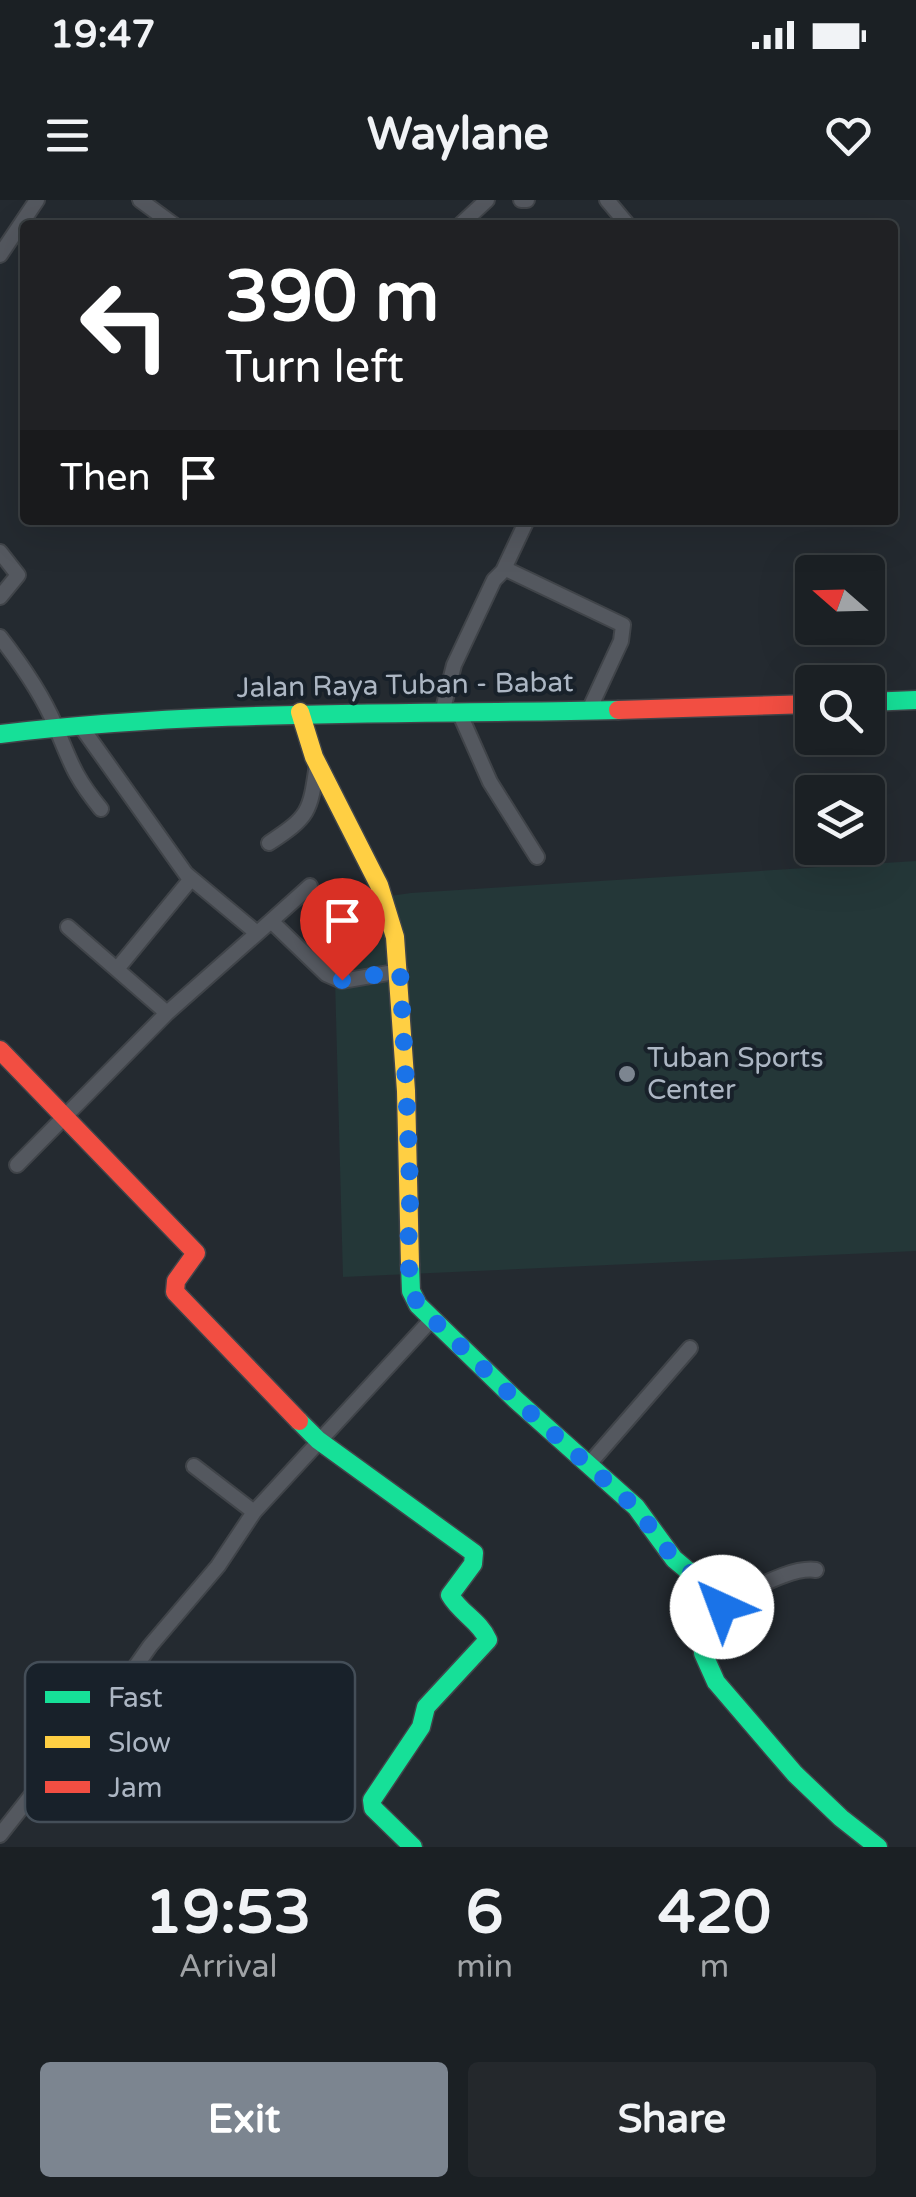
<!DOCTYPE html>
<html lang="en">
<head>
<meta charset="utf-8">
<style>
  :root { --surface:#1b2024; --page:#24282c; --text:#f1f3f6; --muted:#a0a3a6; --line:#393e41; --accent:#7c8590 }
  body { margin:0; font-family:"Varela Round",sans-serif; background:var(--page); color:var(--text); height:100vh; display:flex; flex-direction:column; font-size:38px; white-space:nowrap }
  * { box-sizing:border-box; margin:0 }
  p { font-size:32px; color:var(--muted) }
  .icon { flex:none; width:55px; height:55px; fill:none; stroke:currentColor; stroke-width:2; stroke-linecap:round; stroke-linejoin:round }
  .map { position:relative; height:1647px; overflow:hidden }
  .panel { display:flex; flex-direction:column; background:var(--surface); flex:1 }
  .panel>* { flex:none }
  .top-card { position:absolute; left:20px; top:20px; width:878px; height:305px; border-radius:10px; box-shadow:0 10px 40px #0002,0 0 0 2px var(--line); background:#202124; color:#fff; overflow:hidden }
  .needle { width:65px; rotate:290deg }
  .tools { position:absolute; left:795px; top:355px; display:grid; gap:20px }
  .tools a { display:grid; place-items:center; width:90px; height:90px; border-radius:10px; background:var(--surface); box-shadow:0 10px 40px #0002,0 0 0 2px var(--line); font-size:50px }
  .pin { position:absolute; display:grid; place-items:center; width:85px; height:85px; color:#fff; margin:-102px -42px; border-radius:50% 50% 50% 0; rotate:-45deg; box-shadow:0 0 10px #0007 }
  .pin .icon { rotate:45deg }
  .me { position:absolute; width:110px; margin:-55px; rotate:317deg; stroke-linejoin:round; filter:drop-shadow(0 0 8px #0008) }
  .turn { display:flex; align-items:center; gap:35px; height:210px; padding:0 40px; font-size:45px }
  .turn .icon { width:130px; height:130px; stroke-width:2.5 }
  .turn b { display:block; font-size:70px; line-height:85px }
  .then { display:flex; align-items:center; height:95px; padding:0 40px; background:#0003; gap:20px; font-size:38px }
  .eta { display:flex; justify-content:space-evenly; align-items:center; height:170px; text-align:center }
  .eta b { font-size:60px; font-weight:700; line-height:70px }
  .cta { display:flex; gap:20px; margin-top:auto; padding:20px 40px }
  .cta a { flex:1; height:115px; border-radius:10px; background:var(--accent); color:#fff; font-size:40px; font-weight:700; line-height:115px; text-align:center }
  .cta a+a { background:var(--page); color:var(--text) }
  .status { display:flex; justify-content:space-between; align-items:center; height:70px; padding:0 50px; background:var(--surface); direction:ltr }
  .status svg { height:28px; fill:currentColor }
  header { display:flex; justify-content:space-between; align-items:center; height:130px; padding:0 40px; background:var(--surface); font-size:45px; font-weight:700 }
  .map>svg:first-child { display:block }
  .green { fill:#243738 }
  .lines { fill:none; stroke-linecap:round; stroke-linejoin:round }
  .street-casing { stroke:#404449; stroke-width:18 }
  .fast-casing { stroke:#404449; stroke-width:21 }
  .slow-casing { stroke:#404449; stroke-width:21 }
  .jam-casing { stroke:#404449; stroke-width:21 }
  .street { stroke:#54585f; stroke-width:14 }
  .fast { stroke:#16e098; stroke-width:18 }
  .slow { stroke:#ffcf43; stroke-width:18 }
  .jam { stroke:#f24e42; stroke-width:18 }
  .route { stroke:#1a73e8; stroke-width:18; stroke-dasharray:0 32.4 }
  .poi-dot { fill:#7c8590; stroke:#18212a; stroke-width:4 }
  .labels { text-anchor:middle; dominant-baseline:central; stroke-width:8; stroke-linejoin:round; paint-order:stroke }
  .street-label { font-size:28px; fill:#acb6c3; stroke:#18212a }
  .poi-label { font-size:28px; fill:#acb6c3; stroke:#18212a; text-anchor:start }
  .key { fill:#18212a; stroke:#444e58; stroke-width:2.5 }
  .key-label { font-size:28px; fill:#acb6c3 }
</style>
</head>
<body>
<div class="status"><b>19:47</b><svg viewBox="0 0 49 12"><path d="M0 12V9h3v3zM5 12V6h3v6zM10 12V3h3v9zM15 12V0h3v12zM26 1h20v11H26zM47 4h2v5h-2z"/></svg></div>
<header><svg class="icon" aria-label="menu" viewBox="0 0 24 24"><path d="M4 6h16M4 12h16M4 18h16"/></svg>Waylane<svg class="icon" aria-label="heart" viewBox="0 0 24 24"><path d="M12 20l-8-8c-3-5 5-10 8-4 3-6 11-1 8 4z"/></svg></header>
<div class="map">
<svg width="916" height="1647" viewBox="0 0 916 1647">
  <rect width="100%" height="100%" fill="#242a30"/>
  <path class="green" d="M916,661V1051L343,1077L333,704L411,693Z"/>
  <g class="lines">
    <g class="street-casing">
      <path id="street" d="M140,0L174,25
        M521,0H527
        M607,0L628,25
        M460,25L487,0
        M0,55L37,0
        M0,352L18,375L0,397
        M503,371L527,320
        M0,437C21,464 42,494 55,525C71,563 74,576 101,609
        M459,512L490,582L537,657
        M442,513L454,465L494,380L503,371L508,370L623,425L621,441L590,508
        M80,525L186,674L257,733
        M269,643C310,616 310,612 317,564
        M271,721L310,686
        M68,727L167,813
        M117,769L191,679
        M17,965L167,813L271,721L326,774L342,781L400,771
        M590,1263L690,1148
        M194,1266L254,1312
        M722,1403C748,1393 790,1366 816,1370
        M0,1635L75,1540L107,1507L150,1446L218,1366L254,1312L431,1120"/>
    </g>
    <g class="fast-casing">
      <path id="fast" d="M868,502L916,500
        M0,534C205,509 412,515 618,510
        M410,1065L411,1091L418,1105L516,1200L636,1307L674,1359L717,1395L721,1407L703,1453L716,1482L795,1574L841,1618L878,1647
        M299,1221L318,1240L474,1353L473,1364L450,1395C460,1413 480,1421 488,1440L426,1507L421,1527L372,1600L373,1608L413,1647"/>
    </g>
    <g class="slow-casing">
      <path id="slow" d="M300,512L314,557L379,685L395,737L406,891L410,1065"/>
    </g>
    <g class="jam-casing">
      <path id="jam" d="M618,510L812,504
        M0,850L196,1053L176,1081L175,1092L299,1221"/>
    </g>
    <use href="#street" class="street"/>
    <use href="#fast" class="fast"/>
    <use href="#slow" class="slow"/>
    <use href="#jam" class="jam"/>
  </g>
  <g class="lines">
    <path class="route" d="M342,780L400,771C404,844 408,917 410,989C411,1026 402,1071 418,1105L516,1200L636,1308L674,1359L717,1394L722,1407"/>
  </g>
  <circle class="poi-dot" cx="627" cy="874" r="10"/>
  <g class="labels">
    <g class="street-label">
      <text transform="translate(405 485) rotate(-1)">Jalan Raya Tuban - Babat</text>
    </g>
    <g class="poi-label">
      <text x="647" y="858">Tuban Sports<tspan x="647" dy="32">Center</tspan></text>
    </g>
  </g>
  <rect x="25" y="1462" width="330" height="160" rx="15" class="key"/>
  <rect x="45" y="1491" width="45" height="12" fill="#16e098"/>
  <rect x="45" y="1536" width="45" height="12" fill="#ffcf43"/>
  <rect x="45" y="1581" width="45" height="12" fill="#f24e42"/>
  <g class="key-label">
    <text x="108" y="1507">Fast</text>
    <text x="108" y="1552">Slow</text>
    <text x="108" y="1597">Jam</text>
  </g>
</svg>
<div class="tools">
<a><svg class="needle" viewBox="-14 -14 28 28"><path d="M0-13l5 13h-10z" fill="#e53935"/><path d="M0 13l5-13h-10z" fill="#a0a3a6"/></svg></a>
<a><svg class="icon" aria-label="search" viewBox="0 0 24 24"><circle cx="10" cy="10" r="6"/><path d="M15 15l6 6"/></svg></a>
<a><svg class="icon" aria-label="layers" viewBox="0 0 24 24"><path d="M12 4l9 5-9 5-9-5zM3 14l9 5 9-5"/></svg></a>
</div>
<div class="pin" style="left:342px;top:780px;background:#d93025"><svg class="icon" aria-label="arrive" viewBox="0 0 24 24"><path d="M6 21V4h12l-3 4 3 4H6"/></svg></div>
<svg class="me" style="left:722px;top:1407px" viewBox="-20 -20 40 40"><circle r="19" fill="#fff"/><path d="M0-13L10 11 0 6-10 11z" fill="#1a73e8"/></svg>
<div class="top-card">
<div class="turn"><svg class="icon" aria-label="left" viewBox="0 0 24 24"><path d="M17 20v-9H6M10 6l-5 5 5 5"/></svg><div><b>390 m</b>Turn left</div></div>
<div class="then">Then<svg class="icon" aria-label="arrive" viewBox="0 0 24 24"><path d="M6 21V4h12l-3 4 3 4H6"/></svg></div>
</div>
</div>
<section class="panel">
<div class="eta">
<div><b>19:53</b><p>Arrival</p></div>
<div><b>6</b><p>min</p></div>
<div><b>420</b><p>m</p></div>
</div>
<div class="cta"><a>Exit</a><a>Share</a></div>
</section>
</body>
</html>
